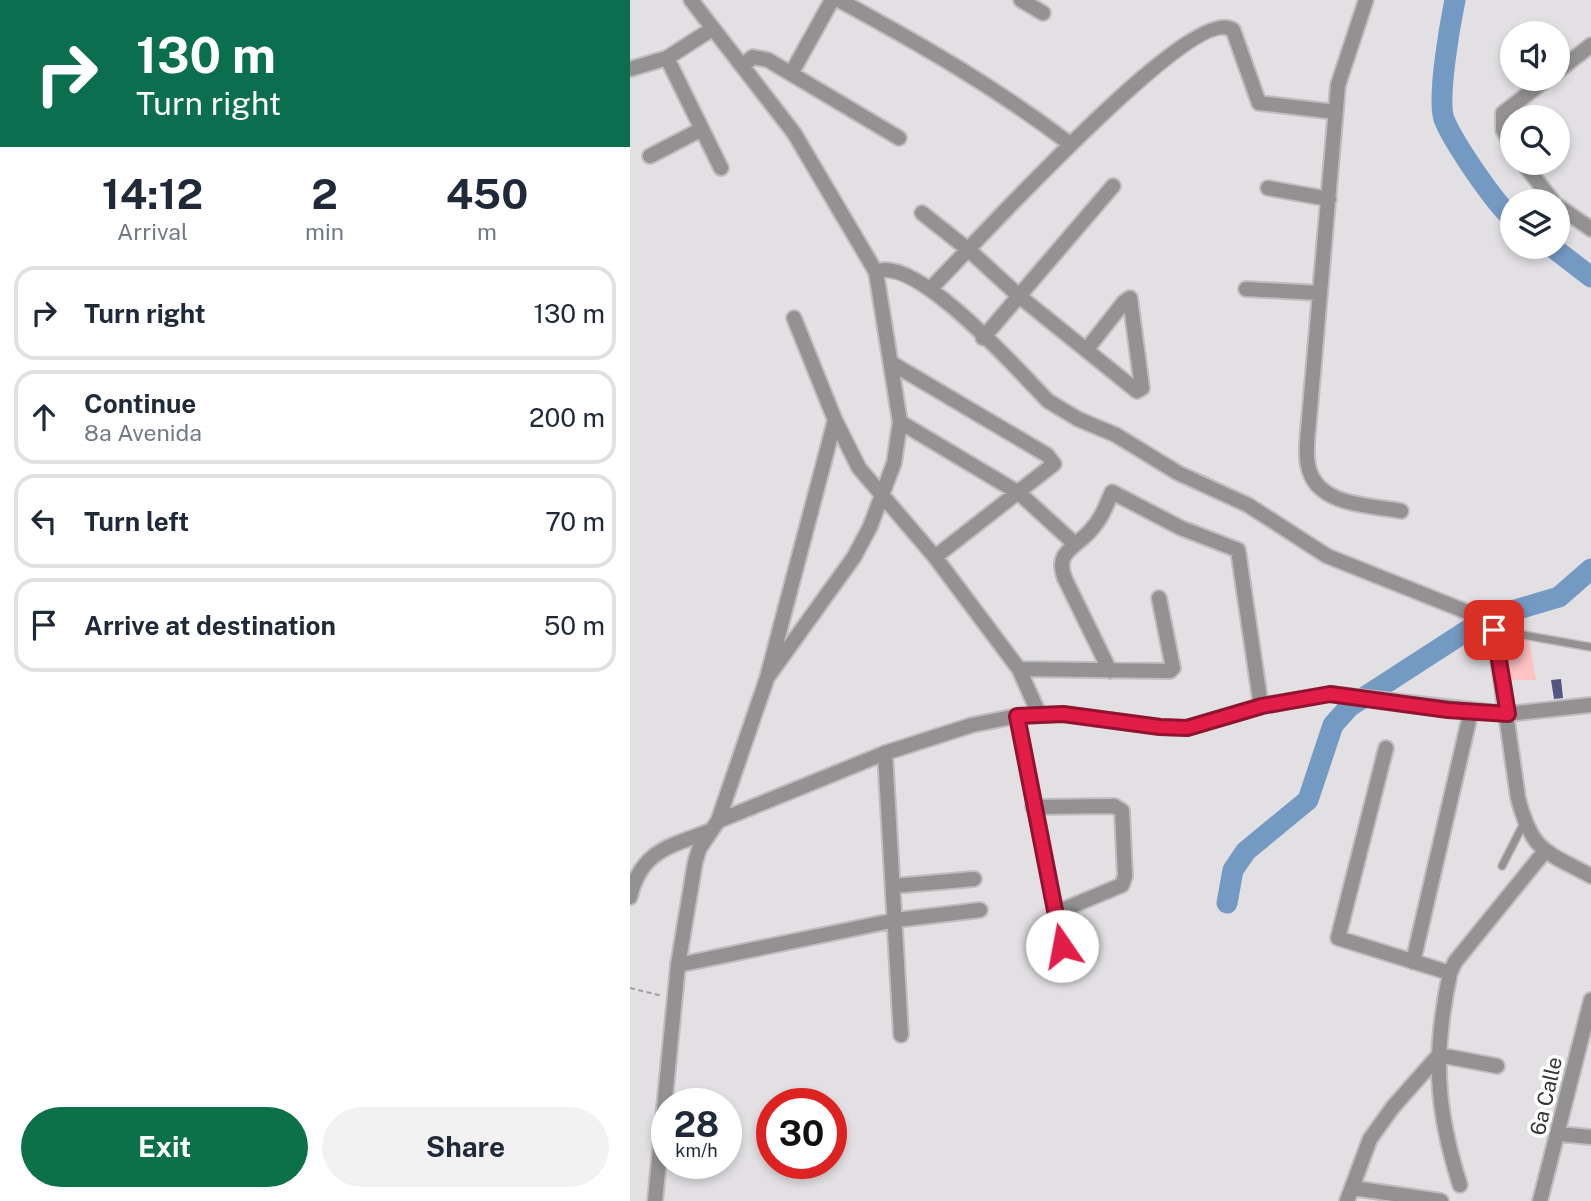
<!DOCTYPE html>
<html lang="en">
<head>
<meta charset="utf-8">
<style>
  :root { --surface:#fff; --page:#f2f2f3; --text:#1f2937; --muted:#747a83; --line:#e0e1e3; --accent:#0c7148 }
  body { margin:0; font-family:"Public Sans",sans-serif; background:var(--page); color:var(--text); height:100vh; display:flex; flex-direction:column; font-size:26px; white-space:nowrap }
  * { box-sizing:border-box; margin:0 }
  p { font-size:23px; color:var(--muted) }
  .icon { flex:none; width:38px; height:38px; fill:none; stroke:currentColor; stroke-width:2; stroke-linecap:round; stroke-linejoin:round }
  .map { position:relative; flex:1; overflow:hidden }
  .drawer { display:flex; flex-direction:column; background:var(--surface); width:630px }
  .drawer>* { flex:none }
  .banner { background:#0b6e4f; color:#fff; overflow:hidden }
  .controls { position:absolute; left:870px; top:21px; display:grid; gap:14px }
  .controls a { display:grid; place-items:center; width:70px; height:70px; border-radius:50%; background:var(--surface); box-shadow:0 4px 10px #0003; font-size:35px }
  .speed { position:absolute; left:21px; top:1088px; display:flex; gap:14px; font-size:35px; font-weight:700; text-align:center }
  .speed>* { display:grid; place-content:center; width:91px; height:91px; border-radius:50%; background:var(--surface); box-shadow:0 4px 10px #0003; line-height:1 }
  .speed small { font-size:18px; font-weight:400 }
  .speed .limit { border:10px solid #d22; background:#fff; color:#111 }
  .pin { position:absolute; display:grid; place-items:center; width:60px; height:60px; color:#fff; margin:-30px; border-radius:14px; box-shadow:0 4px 10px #0006 }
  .me { position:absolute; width:77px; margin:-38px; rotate:348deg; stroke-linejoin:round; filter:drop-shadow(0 0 5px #0008) }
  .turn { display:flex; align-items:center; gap:24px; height:147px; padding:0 21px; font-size:32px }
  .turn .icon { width:91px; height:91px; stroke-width:2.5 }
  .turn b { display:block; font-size:49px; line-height:60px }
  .eta { display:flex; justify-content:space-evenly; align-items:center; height:119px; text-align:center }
  .eta b { font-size:42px; font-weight:700; line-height:49px }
  .cta { display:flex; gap:14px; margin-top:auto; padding:14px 21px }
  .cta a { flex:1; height:80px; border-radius:42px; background:var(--accent); color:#fff; font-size:28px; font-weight:700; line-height:80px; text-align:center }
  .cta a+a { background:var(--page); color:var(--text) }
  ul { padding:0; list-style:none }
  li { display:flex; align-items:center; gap:21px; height:94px; margin:0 14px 10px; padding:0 7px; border:4px solid var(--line); border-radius:21px }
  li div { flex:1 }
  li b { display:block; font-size:26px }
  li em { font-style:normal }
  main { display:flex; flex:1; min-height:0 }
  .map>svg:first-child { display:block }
  .green { fill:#fec1c4 }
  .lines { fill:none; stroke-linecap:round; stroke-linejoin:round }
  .river { stroke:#7499c2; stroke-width:21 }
  .building { fill:#545583 }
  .service-casing { stroke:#bfbdc0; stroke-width:10 }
  .minor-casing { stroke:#bfbdc0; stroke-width:18 }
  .tertiary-casing { stroke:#bfbdc0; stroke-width:18 }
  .path { stroke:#a09ea1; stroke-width:2; stroke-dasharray:5 3.5; stroke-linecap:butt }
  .service { stroke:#939192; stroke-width:7 }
  .minor { stroke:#939192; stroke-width:14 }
  .tertiary { stroke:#939192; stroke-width:14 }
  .route-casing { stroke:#92132f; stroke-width:18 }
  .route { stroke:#e11d48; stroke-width:12 }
  .labels { text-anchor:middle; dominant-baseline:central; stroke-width:7; stroke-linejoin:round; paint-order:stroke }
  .street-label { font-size:21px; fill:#333234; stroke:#fff }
</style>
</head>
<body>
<main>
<section class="drawer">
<div class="banner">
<div class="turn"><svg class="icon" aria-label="right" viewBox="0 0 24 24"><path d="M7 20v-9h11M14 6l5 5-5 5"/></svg><div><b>130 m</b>Turn right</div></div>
</div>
<div class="eta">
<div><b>14:12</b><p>Arrival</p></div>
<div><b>2</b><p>min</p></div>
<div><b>450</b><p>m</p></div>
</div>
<ul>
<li><svg class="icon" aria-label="right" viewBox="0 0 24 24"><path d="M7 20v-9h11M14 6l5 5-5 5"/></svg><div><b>Turn right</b></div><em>130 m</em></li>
<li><svg class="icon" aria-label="ahead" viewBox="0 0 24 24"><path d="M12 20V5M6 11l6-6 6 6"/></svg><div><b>Continue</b><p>8a Avenida</p></div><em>200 m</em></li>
<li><svg class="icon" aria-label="left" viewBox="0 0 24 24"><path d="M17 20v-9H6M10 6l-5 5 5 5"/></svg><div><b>Turn left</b></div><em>70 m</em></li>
<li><svg class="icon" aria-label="arrive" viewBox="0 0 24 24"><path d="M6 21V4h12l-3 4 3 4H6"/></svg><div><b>Arrive at destination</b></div><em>50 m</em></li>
</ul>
<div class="cta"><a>Exit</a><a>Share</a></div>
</section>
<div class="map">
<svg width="961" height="1201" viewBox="0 0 961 1201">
  <rect width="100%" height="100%" fill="#e2e0e3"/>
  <path class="green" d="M899,639L906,680H879L871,643Z"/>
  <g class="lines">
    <path class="river" d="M825,0C820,24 807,98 814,119C823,142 864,202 882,218
      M922,247L961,277
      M597,903L603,870L616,851L678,800L703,725L719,707L855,619L929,597L961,569"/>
  </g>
  <path class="building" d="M931,679L933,698L924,699L921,680Z"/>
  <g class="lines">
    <g class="service-casing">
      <path id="service" d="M865,630L961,647
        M872,866L894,823"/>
    </g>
    <g class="minor-casing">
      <path id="minor" d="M61,0L164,133L246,272L270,422L264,463L240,527L224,557L137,678
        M209,0C292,45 365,87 440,144
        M391,0L413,13
        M736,0L708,85L679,420C678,434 675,451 678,465C685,506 739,505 771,511
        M37,58L91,168
        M112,66L123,57L138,60L269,138
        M0,69L37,58L82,29
        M928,71L961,45
        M161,74L202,0
        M882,145L873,130V113L917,79
        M20,156L70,130
        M893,163L923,201
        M638,188L699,199
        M928,206L961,229
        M292,213L340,251L389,296L507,391L512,388L500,298L494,302L457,349
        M246,272C285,253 391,373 418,401L448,419L486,435L548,473L618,505L697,556L855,619L864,630L888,798C902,852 915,851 961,876
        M301,288C337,253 563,0 603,30L629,103L706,112
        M616,289L690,293
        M164,318L205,420L229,468L305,557L389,669L409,714
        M353,338L483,186
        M263,364L417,455L424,464L305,557
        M270,422L389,493L445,544
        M389,669L540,671L543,668L529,598
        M480,671L435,579C424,552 445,548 460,531C471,520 476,506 482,492L551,528L608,550L631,706
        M387,716L432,946
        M756,748L708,938L820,973
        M255,753L271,1035
        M403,807L484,806L492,811L495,876L492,885L425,913
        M88,821L137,678L205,420
        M263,886L344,879
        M0,897C11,850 41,846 80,831
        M783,962L841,711
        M48,965L266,920L350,910
        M929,1134L961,1137
        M830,1185C805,1107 803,1053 820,973L825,962L915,851
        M723,1188L811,1201
        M717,1201L740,1139L763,1107L809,1055L867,1066
        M910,1201L961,1000"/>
    </g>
    <g class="tertiary-casing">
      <path id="tertiary" d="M25,1201L48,965L65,863L69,849L88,821L255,753L342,725L387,716L433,714L530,727L557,728L631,706L700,694L878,714L961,705"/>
    </g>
    <path class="path" d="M0,988L33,996"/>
    <use href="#service" class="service"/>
    <use href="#minor" class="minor"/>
    <use href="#tertiary" class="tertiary"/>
  </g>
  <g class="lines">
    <g class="route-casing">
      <path id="route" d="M432,946L387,716L433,714L530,727L557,728L632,706L700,694L818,710L878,714L864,630"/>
    </g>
    <use href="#route" class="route"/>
  </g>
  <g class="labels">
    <g class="street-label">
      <text transform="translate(916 1096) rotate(-77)">6a Calle</text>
    </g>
  </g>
</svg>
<div class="controls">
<a><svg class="icon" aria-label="sound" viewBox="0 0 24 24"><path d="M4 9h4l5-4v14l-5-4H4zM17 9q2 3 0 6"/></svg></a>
<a><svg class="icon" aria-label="search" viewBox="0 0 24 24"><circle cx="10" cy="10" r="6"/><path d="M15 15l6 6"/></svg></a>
<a><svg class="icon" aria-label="layers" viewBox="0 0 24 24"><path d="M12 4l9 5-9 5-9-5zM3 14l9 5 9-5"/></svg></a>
</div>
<div class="speed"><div>28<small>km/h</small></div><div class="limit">30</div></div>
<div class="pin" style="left:864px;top:630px;background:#d93025"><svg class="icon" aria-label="arrive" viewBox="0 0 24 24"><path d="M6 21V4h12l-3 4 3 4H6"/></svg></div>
<svg class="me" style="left:432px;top:946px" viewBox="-20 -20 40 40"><circle r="19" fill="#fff"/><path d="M0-13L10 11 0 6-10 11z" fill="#e11d48"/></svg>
</div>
</main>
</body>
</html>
